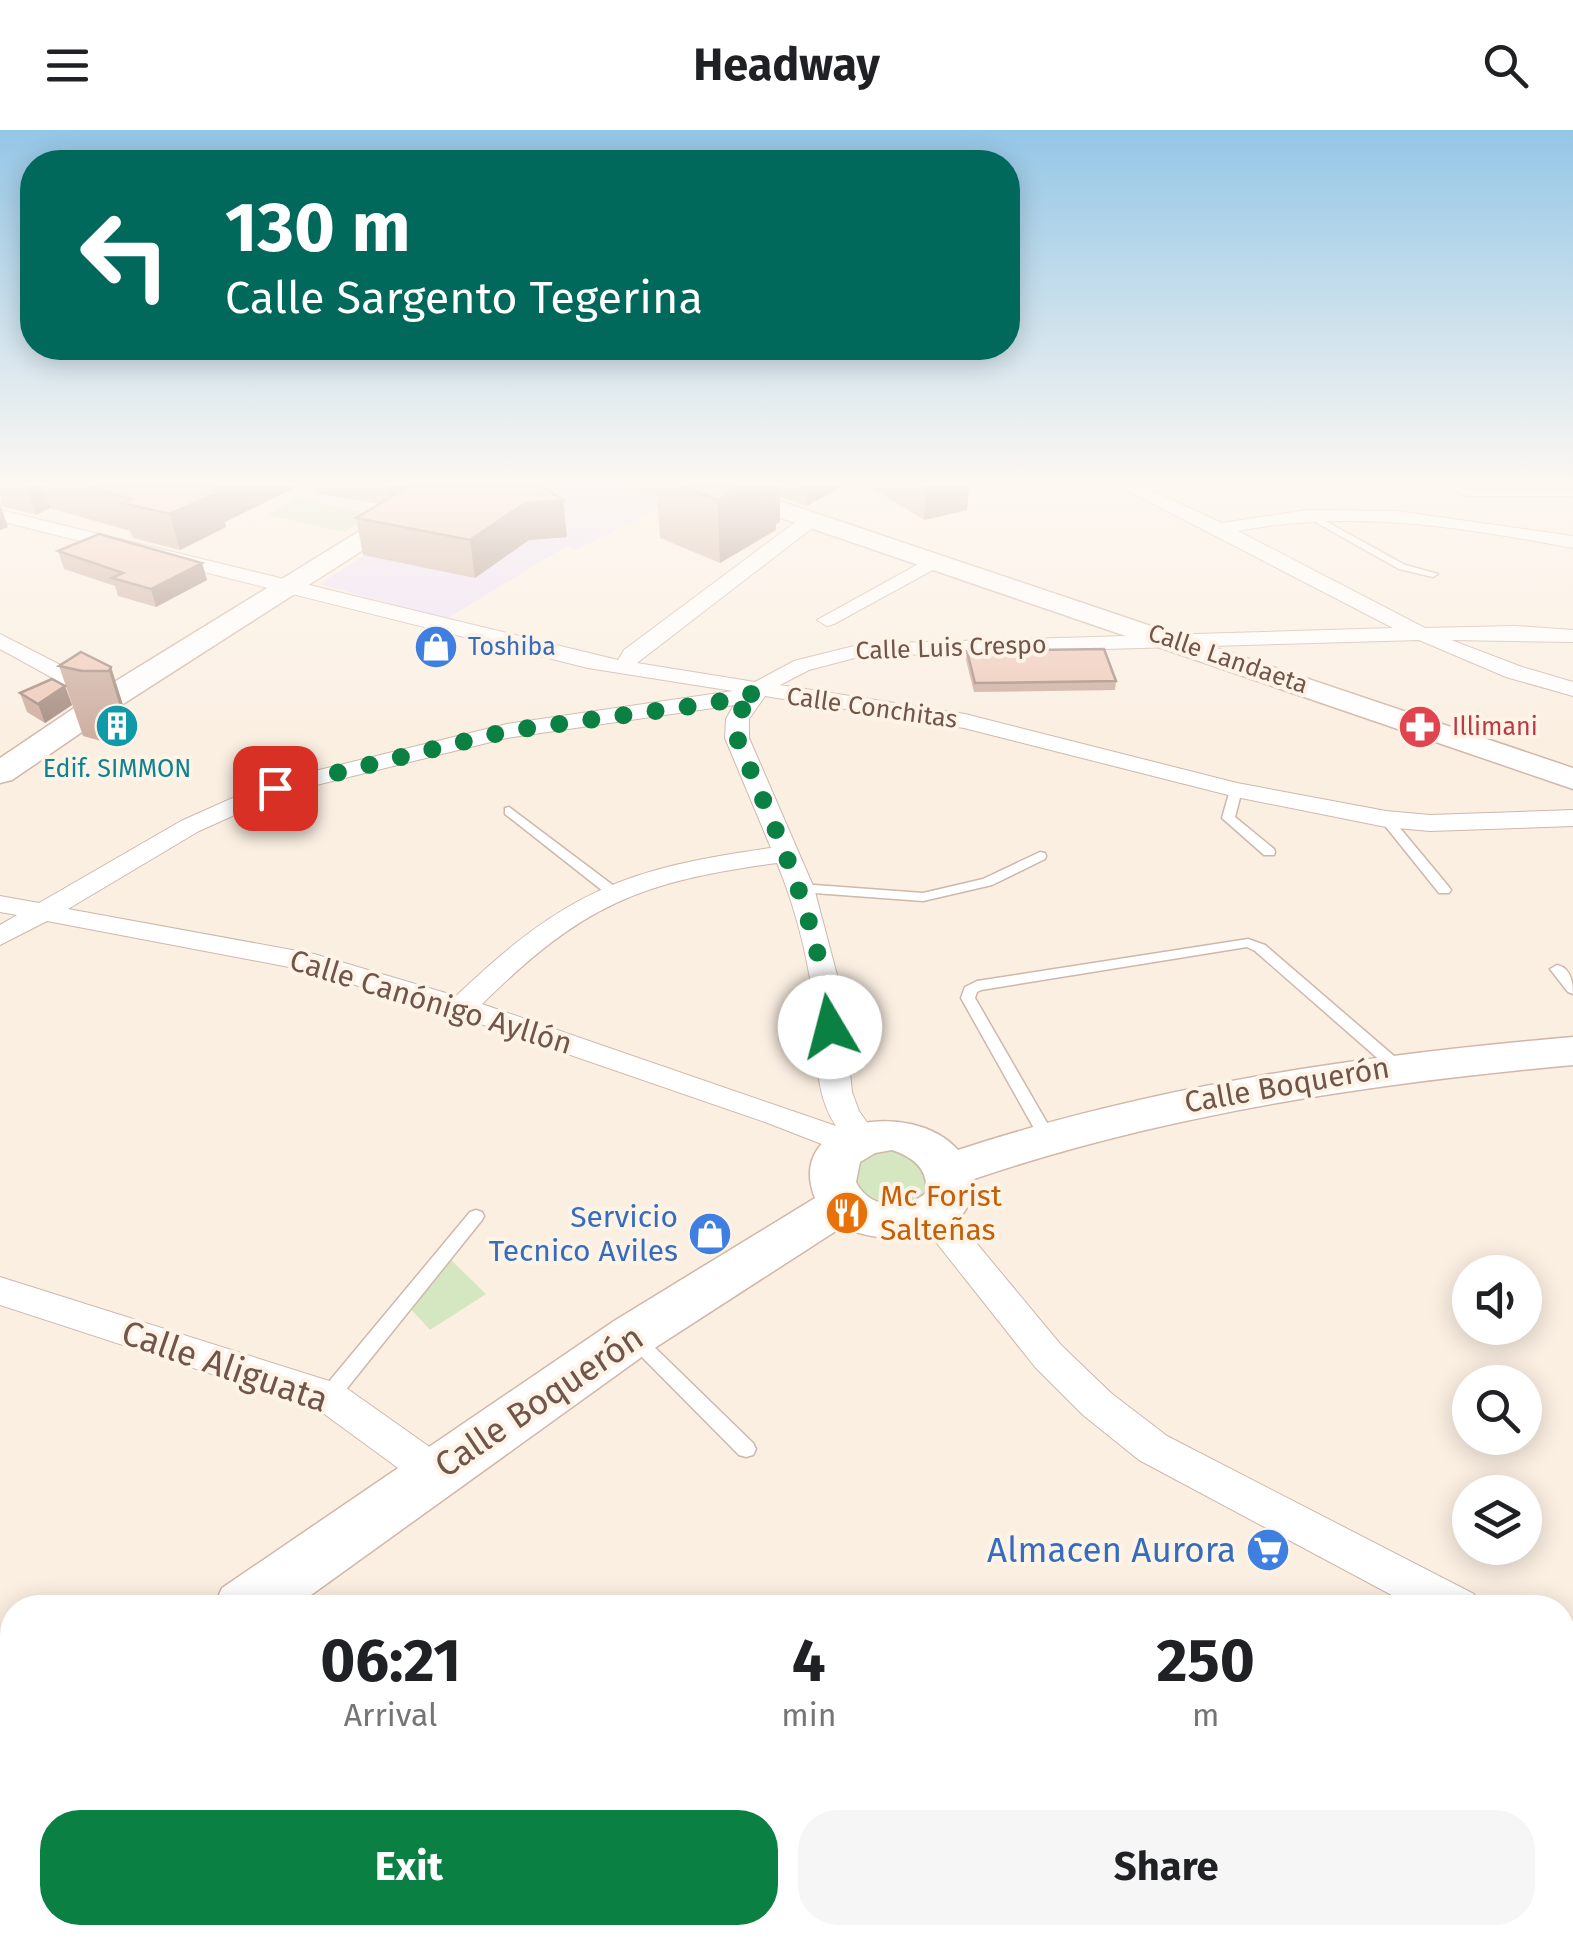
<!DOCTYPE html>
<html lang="en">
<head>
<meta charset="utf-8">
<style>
  :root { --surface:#fff; --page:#f6f6f6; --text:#202124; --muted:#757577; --accent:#0b8043 }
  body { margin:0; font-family:"Fira Sans",sans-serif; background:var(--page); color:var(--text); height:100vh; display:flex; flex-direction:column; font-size:38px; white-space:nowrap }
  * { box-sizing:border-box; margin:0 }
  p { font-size:32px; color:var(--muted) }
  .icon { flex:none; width:55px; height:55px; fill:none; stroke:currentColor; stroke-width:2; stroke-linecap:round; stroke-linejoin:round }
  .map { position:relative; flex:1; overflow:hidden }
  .details { position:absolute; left:0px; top:1465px; width:1575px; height:350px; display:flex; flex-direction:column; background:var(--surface); border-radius:40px 40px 0 0; box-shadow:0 5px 25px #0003 }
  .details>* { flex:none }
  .top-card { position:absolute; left:20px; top:20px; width:1000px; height:210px; border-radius:40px; box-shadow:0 5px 25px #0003; background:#00695c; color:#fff; overflow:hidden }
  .buttons { position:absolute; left:1452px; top:1125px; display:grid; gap:20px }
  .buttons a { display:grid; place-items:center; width:90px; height:90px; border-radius:50%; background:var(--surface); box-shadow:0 5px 25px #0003; font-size:50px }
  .pin { position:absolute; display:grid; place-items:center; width:85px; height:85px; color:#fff; margin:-42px; border-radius:20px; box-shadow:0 5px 15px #0006 }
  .me { position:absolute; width:110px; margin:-55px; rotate:352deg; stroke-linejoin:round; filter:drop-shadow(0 0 8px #0008) }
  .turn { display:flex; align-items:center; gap:35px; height:210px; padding:0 40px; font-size:45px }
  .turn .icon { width:130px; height:130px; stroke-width:2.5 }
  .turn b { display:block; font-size:70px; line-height:85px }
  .eta { display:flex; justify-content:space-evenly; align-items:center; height:170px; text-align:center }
  .eta b { font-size:60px; font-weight:700; line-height:70px }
  .primary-button { display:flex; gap:20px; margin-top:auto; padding:20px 40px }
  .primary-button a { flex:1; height:115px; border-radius:40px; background:var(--accent); color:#fff; font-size:40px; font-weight:700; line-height:115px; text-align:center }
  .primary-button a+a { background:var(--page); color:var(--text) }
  header { display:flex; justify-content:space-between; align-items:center; height:130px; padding:0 40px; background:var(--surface); font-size:45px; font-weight:700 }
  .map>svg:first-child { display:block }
  .education { fill:#ecdff7 }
  .green { fill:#d4e7c1 }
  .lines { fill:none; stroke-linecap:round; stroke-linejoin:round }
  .lane-casing { stroke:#cdb8ac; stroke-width:3 }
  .street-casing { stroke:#cdb8ac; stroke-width:2 }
  .secondary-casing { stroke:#d0b7a9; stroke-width:3 }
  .lane { fill:#fff; fill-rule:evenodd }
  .street { fill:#fff; fill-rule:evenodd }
  .secondary { fill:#fff; fill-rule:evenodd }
  .wall { fill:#ceafa1 }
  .shaded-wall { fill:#a78e83 }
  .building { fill:#efcbbb; stroke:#a78e83; stroke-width:2.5 }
  .route { stroke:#0b8043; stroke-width:18; stroke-dasharray:0 32.4 }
  .labels { text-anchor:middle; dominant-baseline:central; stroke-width:8; stroke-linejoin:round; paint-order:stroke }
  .far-shop-label { font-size:25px; fill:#366cbe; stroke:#fef3e7; text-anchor:start }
  .far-street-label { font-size:25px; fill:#71544a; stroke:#fef3e7 }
  .far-health-label { font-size:25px; fill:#be3a42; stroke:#fef3e7; text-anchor:start }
  .far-culture-label { font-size:25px; fill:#0d838f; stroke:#fef3e7 }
  .street-label { font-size:30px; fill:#71544a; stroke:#fef3e7 }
  .food-label { font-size:30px; fill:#c56008; stroke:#fef3e7; text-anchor:start }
  .shop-label { font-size:30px; fill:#366cbe; stroke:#fef3e7; text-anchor:end }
  .near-street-label { font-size:35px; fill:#71544a; stroke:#fef3e7 }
  .near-shop-label { font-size:35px; fill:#366cbe; stroke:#fef3e7; text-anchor:end }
</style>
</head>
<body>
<header><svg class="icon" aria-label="menu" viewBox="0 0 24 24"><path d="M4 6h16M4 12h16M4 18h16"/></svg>Headway<svg class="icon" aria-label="search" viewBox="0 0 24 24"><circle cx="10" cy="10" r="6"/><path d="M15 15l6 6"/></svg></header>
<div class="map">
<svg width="1573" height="1815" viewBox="0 0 1573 1815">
  <rect width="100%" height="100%" fill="#fbefe2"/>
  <path class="education" d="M470,356H678L697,361L576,420L568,417L560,420L446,489L320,454Z"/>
  <path class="green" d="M297,369L373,384L344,402L267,385Z
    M893,1018L923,1030L928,1062C905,1087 877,1074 854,1057L856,1032L872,1021Z
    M448,1127L486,1164L430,1200L409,1177Z"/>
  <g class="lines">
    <g class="lane-casing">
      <path id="lane" d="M1443,356H1455L1468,360H1573V366H1467Z
        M1320,388L1405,435L1438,444L1433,447L1399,439L1317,393V389Z
        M1236,656L1242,660L1235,687L1274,719L1275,722L1274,725H1264L1222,688L1230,660Z
        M509,677L618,759L620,762L618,765H608L505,684V678Z
        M1386,685L1390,686L1449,757L1451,760L1449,763H1439L1382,692V686Z
        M1040,722L1045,723L1046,726L1045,729L992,755L923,771L801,762L794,758L801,754L923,763L983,749Z
        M1248,809L1265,815L1401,932L1404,936L1401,940H1391L1255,821L1247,817L981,860L977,862L975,868L1054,1005L1052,1009H1040L961,868L965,857L977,851Z
        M1557,835C1571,838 1573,852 1573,864L1568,862L1550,839Z
        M476,1080L482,1082L484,1086L482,1090L336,1272L329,1274L322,1272L319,1266L322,1260L470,1082Z
        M635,1202L641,1204L753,1313L756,1319L753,1325L746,1327L739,1325L629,1214L626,1209L629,1204Z
        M1562,1715L1573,1720V1746L1562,1741Z"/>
    </g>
    <g class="street-casing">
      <path id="street" d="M1119,356H1142L1222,393L1307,380L1396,381L1573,406V418C1462,397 1350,379 1238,401L1425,498L1515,496L1573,500V512L1451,510L1522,537L1573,552V566L1506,547L1419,510L862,526L809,540L780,555L965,584L1237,653L1386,681L1430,685L1573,680V696L1430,701L1386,697L1236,667L964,598L765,566L749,589V608L814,758L842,864L852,962L859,981L878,1008L873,1016L850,1025L765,992L469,890L310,841L47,791L0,815V795L17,785L0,782V766L39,773L181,691L266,653L507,594L733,561L588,538L0,391V380L618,530L624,520L802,387H816V395L637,533L755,552L794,531L862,514L1393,498ZM734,575L726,589L725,608L771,718C624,738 564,763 456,866L314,824L68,779L199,701L284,663L507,608ZM777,733C794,774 807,823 813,868C818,909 811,959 836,996L482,874C583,775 638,752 777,733Z
        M933,426L940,428V436L834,494L827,496L817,490Z
        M0,504L105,558L108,563L105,568H89L0,519Z
        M932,1070L944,1074L1061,1215L1111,1263L1167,1306L1474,1464L1480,1478H1416L1139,1330L1083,1285L1035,1237L920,1092L915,1083L920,1074Z
        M0,1147L342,1255L448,1330L454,1342L448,1354L434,1359L420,1354L316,1278L0,1175Z
        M1573,1515V1557L1562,1560V1518Z
        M798,1802H916L911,1815H803Z"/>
    </g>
    <g class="secondary-casing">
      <path id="secondary" d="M433,356H463L120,576L12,650L0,653V628L98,562Z
        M698,356H735L1573,638V659L702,361Z
        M1573,907V935C1368,954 1169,983 974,1049C973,1117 887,1117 842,1097L650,1221L293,1478H213L222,1458L614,1191L815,1068C783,988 912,968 958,1020C1159,954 1364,925 1573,907ZM892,1020C913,1027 929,1039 926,1063C905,1081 869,1079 856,1052L860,1032L875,1023Z
        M0,1586L12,1591V1667L0,1662Z
        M12,1684V1776L0,1782V1689Z"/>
    </g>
    <use href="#lane" class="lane"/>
    <use href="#street" class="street"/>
    <use href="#secondary" class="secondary"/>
  </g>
  <path class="wall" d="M0,356H298L225,392L226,397L180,420L133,408L130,401L50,378L36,385L1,376Z
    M315,356H546L544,357L567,407L529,410L475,448L363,425L356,388L379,374L316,363Z
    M628,356H842L807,376L780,367V392L776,394V400L720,433L660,408L657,366L628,359Z
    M873,356H969L967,380L924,390L873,359Z
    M58,421L202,433L207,450L156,477L118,466L115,456L64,439Z
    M967,521L1116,551L1115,560L974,562L966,530Z
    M59,536L111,537L133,607L131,612H105L83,606Z
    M65,556L72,575L45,593L27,582L20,563Z"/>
  <path class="shaded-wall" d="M26,356H43L50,378L36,385Z
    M218,356H298L225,392L226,397L180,420L170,384Z
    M389,356H426L392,377Z
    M744,356H780V392L776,394V400L720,433L718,370Z
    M813,356H842L807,376V359Z
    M926,356H969L967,380L924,390Z
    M563,370L567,407L529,410L475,448L470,410L525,373Z
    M0,374L8,397L0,400Z
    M202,433L207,450L156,477L151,459Z
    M111,537L133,607L131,612L109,541Z
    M65,556L72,575L45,593L38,574Z"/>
  <path class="building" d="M84,356H218L209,360L217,362L170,384L122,373L132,369Z
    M409,356H541L563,370L525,373L470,410L356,388Z
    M681,356H744L718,370Z
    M796,356H813L807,359Z
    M99,404L202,433L151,459L112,448L123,443L58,421Z
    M1104,519L1116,551L975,553L967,521Z
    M81,522L111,537L109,541H82L59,536Z
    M52,549L65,556L38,574L20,563Z"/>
  <linearGradient id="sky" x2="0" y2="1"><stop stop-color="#94c6e6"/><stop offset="0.58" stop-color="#fdf8f2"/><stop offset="1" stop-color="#fdf8f2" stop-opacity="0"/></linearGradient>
  <rect width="1573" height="610" fill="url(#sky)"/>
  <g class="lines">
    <path class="route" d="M275,658L507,601L714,573L759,562C743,576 733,586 737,608C777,705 820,791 830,897"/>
  </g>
  <defs>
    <g id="shop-disc" transform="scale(2.25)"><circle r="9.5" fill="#3f7fe0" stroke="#fef3e7"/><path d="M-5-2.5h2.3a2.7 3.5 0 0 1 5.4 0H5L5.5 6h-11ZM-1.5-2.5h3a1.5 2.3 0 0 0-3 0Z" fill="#fff"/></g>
    <g id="building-disc" transform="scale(2.25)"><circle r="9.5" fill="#0f9aa8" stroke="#fef3e7"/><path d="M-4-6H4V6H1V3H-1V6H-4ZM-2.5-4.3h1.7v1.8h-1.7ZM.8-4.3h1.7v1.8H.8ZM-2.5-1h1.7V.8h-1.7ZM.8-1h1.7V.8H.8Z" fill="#fff"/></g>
    <g id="pharmacy-disc" transform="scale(2.25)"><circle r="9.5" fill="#e0444e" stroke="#fef3e7"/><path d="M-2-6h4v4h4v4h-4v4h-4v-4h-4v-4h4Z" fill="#fff"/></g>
    <g id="restaurant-disc" transform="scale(2.25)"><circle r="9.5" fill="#e8710a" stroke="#fef3e7"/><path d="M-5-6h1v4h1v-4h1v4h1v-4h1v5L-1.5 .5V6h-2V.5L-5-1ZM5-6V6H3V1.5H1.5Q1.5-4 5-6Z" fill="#fff"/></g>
    <g id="supermarket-disc" transform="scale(2.25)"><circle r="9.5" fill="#3f7fe0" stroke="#fef3e7"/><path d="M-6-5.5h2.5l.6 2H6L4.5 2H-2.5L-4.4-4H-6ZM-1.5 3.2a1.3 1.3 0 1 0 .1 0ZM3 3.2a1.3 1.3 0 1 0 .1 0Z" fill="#fff"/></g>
  </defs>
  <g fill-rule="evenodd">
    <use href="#shop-disc" x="436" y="517"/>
    <use href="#building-disc" x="117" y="596"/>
    <use href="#pharmacy-disc" x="1420" y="597"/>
    <use href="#restaurant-disc" x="847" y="1083"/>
    <use href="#shop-disc" x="710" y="1104"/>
    <use href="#supermarket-disc" x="1268" y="1420"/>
  </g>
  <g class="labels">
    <g class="far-shop-label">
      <text x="468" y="517">Toshiba</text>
    </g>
    <g class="far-street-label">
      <text transform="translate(951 518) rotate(-2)">Calle Luis Crespo</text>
      <text transform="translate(1228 529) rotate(19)">Calle Landaeta</text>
      <text transform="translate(872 578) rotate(8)">Calle Conchitas</text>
    </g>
    <g class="far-health-label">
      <text x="1452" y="597">Illimani</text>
    </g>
    <g class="far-culture-label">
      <text x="117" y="639">Edif. SIMMON</text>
    </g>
    <g class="street-label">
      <text transform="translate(431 872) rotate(17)">Calle Canónigo Ayllón</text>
      <text transform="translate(1287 955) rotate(-10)">Calle Boquerón</text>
    </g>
    <g class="food-label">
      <text x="880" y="1066">Mc Forist<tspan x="880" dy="34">Salteñas</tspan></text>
    </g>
    <g class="shop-label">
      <text x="678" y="1087">Servicio<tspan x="678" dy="34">Tecnico Aviles</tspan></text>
    </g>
    <g class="near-street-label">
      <text transform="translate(225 1236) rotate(19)">Calle Aliguata</text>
      <text transform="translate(539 1271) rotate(-34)">Calle Boquerón</text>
    </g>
    <g class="near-shop-label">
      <text x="1236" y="1420">Almacen Aurora</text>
    </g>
  </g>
</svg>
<div class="buttons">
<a><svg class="icon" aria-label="sound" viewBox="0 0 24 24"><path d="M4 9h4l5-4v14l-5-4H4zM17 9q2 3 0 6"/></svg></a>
<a><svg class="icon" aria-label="search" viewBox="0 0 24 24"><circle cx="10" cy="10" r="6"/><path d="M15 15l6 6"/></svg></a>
<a><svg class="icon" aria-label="layers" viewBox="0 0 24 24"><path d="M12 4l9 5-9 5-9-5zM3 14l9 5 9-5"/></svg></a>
</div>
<div class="pin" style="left:275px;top:658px;background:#d93025"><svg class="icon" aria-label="arrive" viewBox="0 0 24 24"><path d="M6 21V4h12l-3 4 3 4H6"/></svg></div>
<svg class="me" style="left:830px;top:897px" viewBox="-20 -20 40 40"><circle r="19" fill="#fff"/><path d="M0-13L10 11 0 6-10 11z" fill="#0b8043"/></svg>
<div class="top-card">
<div class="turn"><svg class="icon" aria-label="left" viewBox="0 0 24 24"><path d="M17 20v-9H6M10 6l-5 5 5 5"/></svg><div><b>130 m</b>Calle Sargento Tegerina</div></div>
</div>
<section class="details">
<div class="eta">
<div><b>06:21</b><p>Arrival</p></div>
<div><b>4</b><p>min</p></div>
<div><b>250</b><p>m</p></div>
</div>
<div class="primary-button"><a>Exit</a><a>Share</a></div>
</section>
</div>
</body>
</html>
